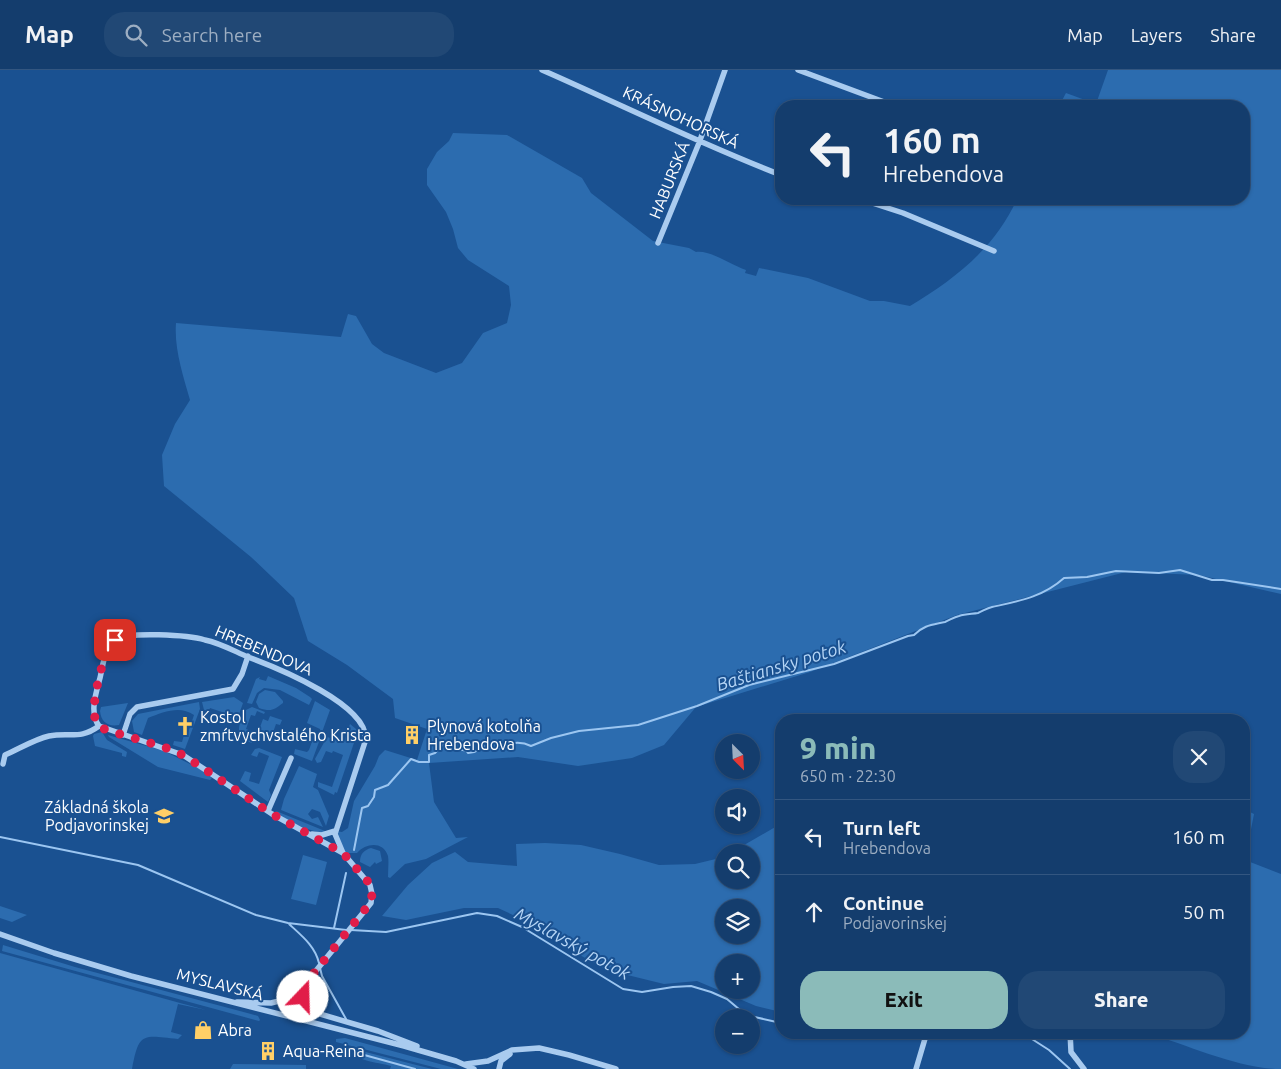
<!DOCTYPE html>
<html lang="en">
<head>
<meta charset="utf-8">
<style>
  :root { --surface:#143d6d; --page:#214875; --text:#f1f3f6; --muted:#9daec2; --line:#335680; --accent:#8bbbb9 }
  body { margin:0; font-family:Ubuntu,sans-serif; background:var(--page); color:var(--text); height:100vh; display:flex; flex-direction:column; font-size:19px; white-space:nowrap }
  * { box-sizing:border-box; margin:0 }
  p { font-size:16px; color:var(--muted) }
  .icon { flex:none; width:28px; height:28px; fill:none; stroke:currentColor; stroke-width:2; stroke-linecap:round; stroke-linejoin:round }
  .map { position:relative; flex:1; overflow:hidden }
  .panel { position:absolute; left:775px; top:644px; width:475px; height:325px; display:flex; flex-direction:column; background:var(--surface); border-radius:20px; box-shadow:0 1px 4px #0004,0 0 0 1px var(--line) }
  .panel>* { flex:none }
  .banner { position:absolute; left:775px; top:30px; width:475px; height:105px; border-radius:20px; box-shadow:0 1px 4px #0004,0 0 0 1px var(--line); background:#143d6d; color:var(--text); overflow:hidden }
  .needle { width:32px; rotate:156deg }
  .controls { position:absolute; left:715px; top:664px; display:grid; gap:10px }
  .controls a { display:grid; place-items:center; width:45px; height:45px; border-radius:50%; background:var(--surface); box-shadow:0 1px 4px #0004,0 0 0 1px var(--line); font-size:25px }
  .pin { position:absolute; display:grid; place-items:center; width:42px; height:42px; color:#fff; margin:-21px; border-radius:10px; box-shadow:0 2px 8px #0006 }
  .me { position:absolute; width:55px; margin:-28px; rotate:21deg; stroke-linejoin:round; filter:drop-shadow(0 0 4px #0008) }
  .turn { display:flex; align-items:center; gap:18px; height:105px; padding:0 25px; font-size:22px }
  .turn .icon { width:65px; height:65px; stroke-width:2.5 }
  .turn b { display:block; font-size:35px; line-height:42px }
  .round { display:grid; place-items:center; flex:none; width:52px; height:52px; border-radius:20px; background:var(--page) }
  .overview { display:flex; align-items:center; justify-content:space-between; height:85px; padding:0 25px }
  h1 { font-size:30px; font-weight:800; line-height:38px; color:var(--accent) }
  .button { display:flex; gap:10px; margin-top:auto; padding:10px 25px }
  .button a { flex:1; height:58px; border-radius:20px; background:var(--accent); color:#111; font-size:20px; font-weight:800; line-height:58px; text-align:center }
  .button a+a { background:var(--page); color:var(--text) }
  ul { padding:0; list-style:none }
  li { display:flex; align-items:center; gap:15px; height:75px; padding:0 25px; border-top:1px solid var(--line) }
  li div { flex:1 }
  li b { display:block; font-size:19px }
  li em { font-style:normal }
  header { display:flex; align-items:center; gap:30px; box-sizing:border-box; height:70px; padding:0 25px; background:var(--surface); border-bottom:1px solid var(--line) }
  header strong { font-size:24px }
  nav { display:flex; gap:28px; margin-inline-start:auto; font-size:18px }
  .search { width:350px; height:45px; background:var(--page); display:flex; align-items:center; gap:12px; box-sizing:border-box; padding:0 18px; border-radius:20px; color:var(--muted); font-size:19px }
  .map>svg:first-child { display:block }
  .green { fill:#2c6caf; fill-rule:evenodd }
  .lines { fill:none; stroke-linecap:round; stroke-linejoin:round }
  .stream { stroke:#9cc6f1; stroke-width:2 }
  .minor { stroke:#a9cbef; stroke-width:5.5 }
  .route { stroke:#e11d48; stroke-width:9; stroke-dasharray:0 16.2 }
  .labels { text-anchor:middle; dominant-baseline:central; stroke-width:4; stroke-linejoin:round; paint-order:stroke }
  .street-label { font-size:16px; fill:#fff; stroke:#1a5191 }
  .poi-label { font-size:16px; fill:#fff; stroke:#1a5191; text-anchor:start }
  .water-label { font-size:18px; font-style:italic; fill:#b5d5f6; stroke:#1a5191 }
</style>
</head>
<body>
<header>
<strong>Map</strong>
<div class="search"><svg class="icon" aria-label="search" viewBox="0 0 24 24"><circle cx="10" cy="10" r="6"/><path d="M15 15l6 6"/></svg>Search here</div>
<nav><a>Map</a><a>Layers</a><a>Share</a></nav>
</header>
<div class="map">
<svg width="1281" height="999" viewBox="0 0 1281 999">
  <rect width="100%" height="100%" fill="#1a5191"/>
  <path class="green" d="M1108,0H1281V524L1199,505L1126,502L957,545L810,602L696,637L664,675L632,688L578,696L518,687L429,693L434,732L456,768L468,767L426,789L405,794L390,808L388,807C388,800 389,792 388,786C383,771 366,773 357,783H343L335,761L342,762L348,758L354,731L375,696L379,686L385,680L417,690L427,659L395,648L393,629L347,595L308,571L294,528L251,487L164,416L162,385L175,354L190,330C183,305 174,279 176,253L341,267L348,244L356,246L372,274L384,283L436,303L462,293L483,263L507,253L511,235L509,216L468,190L458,178L453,159L446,142L427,115V99L437,82L449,71L453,63L507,65L582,108L591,123L653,171L689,178L696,182C711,180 731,195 746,200L745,203L756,206L759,198L808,208L870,231H884L910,236C955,209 995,178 1017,129H1244V36H1059L1066,23L1096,34Z
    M268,606L296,618L310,627L312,629L309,635L280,620L264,618L257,623L252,634L247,633L256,609L260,607L259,609L266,611Z
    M265,620L275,622L283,631V633C274,640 271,642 259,638L256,632L259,624Z
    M234,627L243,633L237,650L221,645L222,642L210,638L209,641L204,640L202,632Z
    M315,631L330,640L321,665L320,659L307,653Z
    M199,632L200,639L185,679L173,675L174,671L182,672L184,665L187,666L194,645C180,635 163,642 148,648L142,665L134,662L132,651L138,644Z
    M128,633L119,655C108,657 101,652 100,641L101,637Z
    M252,637L265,642L264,644L257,641L255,646L251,645L246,659L254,662L252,673C233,667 239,656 244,641Z
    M270,646L282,650L280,655L276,654L271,668L260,664L259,660L263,649L268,651Z
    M350,654L356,659L357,664L337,723L335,722L334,725L318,717V712L332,717L343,685L333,681L332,683L326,681L321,692L317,693L315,689L327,667L344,672Z
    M102,662L107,670L127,682L126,687L122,686V683L95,676L93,666L94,664Z
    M318,662L320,669L312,691L294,684L295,679L307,682L309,680L314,666L316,667Z
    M108,665L164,681L200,699L212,708L210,710L158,697L109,667Z
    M259,678L282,687L269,720L271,725L268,732L240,711L245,701L251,703L249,711L259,714L269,686L259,682L257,687L251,685L255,679Z
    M299,696L317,704L313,717L318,720L329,746L326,756L320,742L312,739L308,744L312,749L318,747L323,757L281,740L284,729Z
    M1244,739L1254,744L1245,790L1281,804V999C1239,999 1188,975 1147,963L1244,962Z
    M276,741L325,761V762C314,764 282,750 276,741Z
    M777,756L774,768L777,780L781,782V942L756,936L697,911L664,914L607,900L578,884L539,857L498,838H464L406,850L382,846L408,815L432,793L455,782L468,792L517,796L516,774L545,773L581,775L620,784L659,795L695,794L724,787V810H751V782H732ZM724,838H751V865H724ZM724,892H751V920H724Z
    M371,778L380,781L382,791L376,794L375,792L370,797L360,792C360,784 364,780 371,778Z
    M303,785L327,792L316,835L291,829Z
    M0,836L27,845L12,852L0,848Z
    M3,875L75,897L251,944L258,946L260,950L259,951L2,881Z
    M0,883L180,933L206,940L178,934L171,962L182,965L178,969C142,965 139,962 132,999H0Z
    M345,968L458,999H441L336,972V969Z
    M346,977L432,999H390L391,996C377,992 353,991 346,977Z
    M233,994L306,995V999H230Z"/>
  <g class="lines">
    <path class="stream" d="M0,767L138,795L256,845L288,853L346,860
      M354,780L362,738L368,736L374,727L375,720L388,715L411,689L419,692H429V685L435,683L446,671C452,677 458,681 466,680L468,683L474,682L488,675L495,681C505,673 519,670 531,676L551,668L579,661L638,655L697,636L749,615L834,594L908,566L914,565C924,555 932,555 945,552C950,550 954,547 959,546C965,544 972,544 978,543C983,541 987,538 992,537C1019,531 1043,527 1064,508L1087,507L1116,501L1159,503L1180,500L1212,510H1223L1281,519
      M289,854C302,866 315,876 319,893
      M334,858L346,803
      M351,860L386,862L477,843L497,846L522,857L623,919L642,922L673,917L691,916L711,922L727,929L746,945L781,953
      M320,898L322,906L346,949
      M1021,962L1049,980L1070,999
      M357,983L415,999"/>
    <path class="minor" d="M542,0C622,35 700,74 781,105
      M798,0L895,36
      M860,129L903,143L994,181
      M658,173L699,73L725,0
      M99,656C89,643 96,623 100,608C103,596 104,578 115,570C128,561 189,565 205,570C220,573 234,581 248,587C275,597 373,636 365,672L335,764L343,783L370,815L372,824L371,833L306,913L293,925L283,930L271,933L237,932
      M123,665L130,644L137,637L233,619L242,604L248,586
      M3,694L5,685C19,679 35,669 49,666C70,662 80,670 99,656L183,685L272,744L343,783
      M268,741L291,688
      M312,764L322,765L335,761
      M0,864L54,883L131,906L404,976L456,991L474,999
      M303,921L306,934L313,942L378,961L417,976
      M289,945L290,936L294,926
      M289,946L303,922
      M1070,962L1071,982L1084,999
      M466,994L488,991L512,980L539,978L569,985L616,999
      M499,999L501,991L510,984
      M916,999L927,962"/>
  </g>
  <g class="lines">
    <path class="route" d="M115,570C103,581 94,625 94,641C94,647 96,651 99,656L106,660L164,677L183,685L272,744L343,783L370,814L372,824L371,832L306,913L303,927"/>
  </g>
  <defs>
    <g id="church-bare" transform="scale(1.5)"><path d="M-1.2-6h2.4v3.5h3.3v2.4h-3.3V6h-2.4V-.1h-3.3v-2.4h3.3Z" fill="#ffcf67" stroke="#1a5191" stroke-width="2.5" paint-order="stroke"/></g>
    <g id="building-bare" transform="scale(1.5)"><path d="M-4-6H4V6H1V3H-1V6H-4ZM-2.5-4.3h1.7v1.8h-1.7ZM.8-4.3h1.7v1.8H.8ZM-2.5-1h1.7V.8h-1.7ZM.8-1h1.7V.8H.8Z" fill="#ffcf67" stroke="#1a5191" stroke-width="2.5" paint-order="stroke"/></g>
    <g id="school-bare" transform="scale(1.5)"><path d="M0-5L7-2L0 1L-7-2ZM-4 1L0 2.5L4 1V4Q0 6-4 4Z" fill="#ffcf67" stroke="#1a5191" stroke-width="2.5" paint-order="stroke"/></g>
    <g id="shop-bare" transform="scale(1.5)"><path d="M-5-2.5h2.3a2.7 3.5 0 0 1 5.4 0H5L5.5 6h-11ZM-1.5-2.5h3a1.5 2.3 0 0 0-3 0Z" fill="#ffcf67" stroke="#1a5191" stroke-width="2.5" paint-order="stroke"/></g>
  </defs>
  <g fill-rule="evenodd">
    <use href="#church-bare" x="185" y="656"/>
    <use href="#building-bare" x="412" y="665"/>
    <use href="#school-bare" x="164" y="746"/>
    <use href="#shop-bare" x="203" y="960"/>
    <use href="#building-bare" x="268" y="981"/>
  </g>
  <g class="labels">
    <g class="street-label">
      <text transform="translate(681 47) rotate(25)">KRÁSNOHORSKÁ</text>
      <text transform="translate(669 110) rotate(-68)">HABURSKÁ</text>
      <text transform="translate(264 580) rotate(23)">HREBENDOVA</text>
      <text transform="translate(220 914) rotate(14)">MYSLAVSKÁ</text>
    </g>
    <g class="poi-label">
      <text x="200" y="647">Kostol<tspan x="200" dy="18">zmŕtvychvstalého Krista</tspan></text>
      <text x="427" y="656">Plynová kotolňa<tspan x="427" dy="18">Hrebendova</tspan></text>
      <text x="149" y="737" text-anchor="end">Základná škola<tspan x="149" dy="18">Podjavorinskej</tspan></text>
      <text x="218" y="960">Abra</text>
      <text x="283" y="981">Aqua-Reina</text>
    </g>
    <g class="water-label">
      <text transform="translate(781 595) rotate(-17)">Baštiansky potok</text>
      <text transform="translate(573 873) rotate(29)">Myslavský potok</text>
    </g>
  </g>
</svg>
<div class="controls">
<a><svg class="needle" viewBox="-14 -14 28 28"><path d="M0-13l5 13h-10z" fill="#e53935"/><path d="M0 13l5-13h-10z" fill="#9daec2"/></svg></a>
<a><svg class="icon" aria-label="sound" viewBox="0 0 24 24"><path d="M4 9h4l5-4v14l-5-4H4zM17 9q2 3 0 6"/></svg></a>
<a><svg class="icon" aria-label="search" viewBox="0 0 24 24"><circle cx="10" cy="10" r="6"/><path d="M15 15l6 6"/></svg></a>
<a><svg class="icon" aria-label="layers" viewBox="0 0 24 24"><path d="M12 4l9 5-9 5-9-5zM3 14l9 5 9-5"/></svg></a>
<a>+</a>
<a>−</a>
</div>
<div class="pin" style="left:115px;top:570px;background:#d93025"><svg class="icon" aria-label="arrive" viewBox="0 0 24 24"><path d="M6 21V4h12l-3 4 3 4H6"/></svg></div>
<svg class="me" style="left:303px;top:927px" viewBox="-20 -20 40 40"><circle r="19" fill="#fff"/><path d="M0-13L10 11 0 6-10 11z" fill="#e11d48"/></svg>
<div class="banner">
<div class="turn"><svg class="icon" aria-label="left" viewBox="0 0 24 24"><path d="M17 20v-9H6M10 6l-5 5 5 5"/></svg><div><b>160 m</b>Hrebendova</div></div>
</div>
<section class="panel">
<div class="overview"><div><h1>9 min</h1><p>650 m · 22:30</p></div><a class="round"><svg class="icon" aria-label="close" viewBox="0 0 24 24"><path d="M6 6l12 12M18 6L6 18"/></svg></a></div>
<ul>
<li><svg class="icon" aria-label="left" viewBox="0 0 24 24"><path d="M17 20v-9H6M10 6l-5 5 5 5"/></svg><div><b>Turn left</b><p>Hrebendova</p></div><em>160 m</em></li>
<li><svg class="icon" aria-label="ahead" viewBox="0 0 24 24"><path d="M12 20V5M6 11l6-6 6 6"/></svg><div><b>Continue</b><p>Podjavorinskej</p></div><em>50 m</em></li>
</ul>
<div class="button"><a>Exit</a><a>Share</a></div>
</section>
</div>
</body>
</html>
